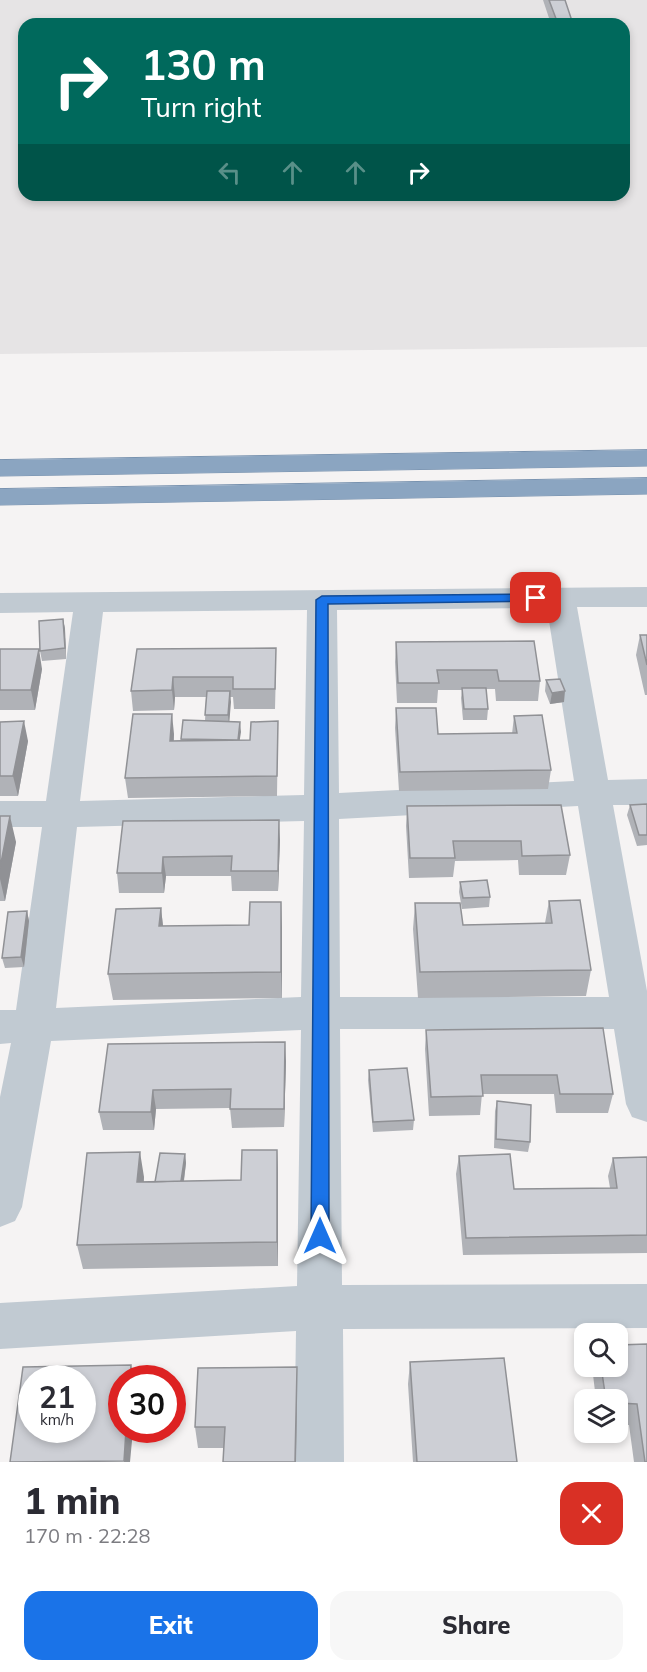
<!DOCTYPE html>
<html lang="en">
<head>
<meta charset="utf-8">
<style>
  :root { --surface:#fff; --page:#f7f7f7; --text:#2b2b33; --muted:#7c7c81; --accent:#1a73e8 }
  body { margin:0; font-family:Mulish,sans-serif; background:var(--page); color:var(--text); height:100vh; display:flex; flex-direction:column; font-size:22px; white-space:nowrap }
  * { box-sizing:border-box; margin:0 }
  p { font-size:20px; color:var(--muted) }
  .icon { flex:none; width:33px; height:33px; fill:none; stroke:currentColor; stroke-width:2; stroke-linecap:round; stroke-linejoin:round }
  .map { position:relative; height:1462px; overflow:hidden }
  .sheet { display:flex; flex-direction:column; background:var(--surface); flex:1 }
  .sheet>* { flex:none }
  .top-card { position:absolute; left:18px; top:18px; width:612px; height:183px; border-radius:18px; box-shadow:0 3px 9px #0003; background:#00695c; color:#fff; overflow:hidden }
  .tools { position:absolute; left:574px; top:1323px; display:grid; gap:12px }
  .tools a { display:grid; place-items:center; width:54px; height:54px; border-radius:12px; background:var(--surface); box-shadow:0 3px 9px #0003; font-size:30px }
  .speed { position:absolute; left:18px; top:1365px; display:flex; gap:12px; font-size:30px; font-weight:700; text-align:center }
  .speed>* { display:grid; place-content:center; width:78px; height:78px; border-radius:50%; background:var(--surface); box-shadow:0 3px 9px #0003; line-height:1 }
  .speed small { font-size:15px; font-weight:400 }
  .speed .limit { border:9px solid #d22; background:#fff; color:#111 }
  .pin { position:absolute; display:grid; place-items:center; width:51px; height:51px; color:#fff; margin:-26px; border-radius:12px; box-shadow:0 3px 9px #0006 }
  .me { position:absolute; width:66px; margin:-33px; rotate:0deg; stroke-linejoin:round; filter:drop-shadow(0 0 4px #0008) }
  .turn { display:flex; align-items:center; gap:21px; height:126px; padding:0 24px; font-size:27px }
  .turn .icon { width:78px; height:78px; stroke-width:2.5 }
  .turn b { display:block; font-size:42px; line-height:51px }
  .lanes { display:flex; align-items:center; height:57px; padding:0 24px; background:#0003; justify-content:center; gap:30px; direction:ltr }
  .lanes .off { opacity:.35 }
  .round { display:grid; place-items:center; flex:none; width:63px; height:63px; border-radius:18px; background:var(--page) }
  .headline { display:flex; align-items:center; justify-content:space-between; height:102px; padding:0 24px }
  h1 { font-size:36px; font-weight:800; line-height:45px }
  .action { display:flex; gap:12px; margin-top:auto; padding:12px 24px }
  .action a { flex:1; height:69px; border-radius:18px; background:var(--accent); color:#fff; font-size:24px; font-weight:800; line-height:69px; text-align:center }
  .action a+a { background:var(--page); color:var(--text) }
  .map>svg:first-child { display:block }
  .education { fill:#e6e4e5; fill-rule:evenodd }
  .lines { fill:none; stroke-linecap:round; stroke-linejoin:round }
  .highway-casing { stroke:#7690ad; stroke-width:1 }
  .street { fill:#c1cad2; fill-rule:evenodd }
  .highway { fill:#8ba5c1; fill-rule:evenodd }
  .wall { fill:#b0b2b7 }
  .shaded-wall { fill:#909195 }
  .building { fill:#cdcfd5; stroke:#909195; stroke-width:1.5; fill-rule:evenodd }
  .route { fill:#1a73e8; stroke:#114b97; stroke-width:1.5 }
</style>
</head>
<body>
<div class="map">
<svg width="647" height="1462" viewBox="0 0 647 1462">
  <rect width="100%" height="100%" fill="#f5f3f3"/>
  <path class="education" d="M0,0H647V347L0,354ZM24,24H624V195H24Z"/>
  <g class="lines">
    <g class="highway-casing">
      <path id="highway" d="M647,450V466L0,476V460Z
        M647,478V494L0,505V489Z"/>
    </g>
    <path class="street" d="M647,587V607H577L608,780L647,779V805H613L647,991V1122L632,1117L626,1104L614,1029H340L342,1285L647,1284V1328L343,1329L344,1462H294L296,1331L0,1349V1303L297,1286L301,1030L51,1041L22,1207L15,1221L0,1227V1097L11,1043L0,1044V1010H16L42,827H0V801H46L73,612L0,613V593ZM547,608L574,781L339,793L337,610ZM307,610L304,795L80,801L103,612ZM578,806L609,997H340L339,819ZM304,821L301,997L56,1008L77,827Z"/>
    <use href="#highway" class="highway"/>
  </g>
  <path class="wall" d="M543,0H565L573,24H551Z
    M63,619L65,629L66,659L42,661L40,651Z
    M640,635H647V695H645L636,655Z
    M396,642L540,681L538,701H496L495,689H486L488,709L487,720H463L461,698L462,690H438L437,703H397L395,662Z
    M0,649L42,669L35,710H0Z
    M137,649L276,668L275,709H234L233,697H230L229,721L240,722V740H250L278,721L277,796L128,798L125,778L174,734V741L181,740V739L205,721L206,697H175L174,710L133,711L131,691Z
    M546,680L564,702L550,704L545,691Z
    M396,708L438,734H512L514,716L551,770L548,789L399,791L395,728Z
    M0,722L28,741L18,796H0Z
    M647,804V845L637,846L627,815L630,805Z
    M407,806L570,855L566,875H519L518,860L455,861L453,877L409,878L406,826Z
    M0,816L16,842L5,901H0Z
    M123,821L280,840L278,891H232L231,876H166L164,893H119L117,873Z
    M460,882L490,897L489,907L462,909L459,892Z
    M549,901L591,970L586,996L418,998L413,929L415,903L463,925L545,923Z
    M161,908L163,926L282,928V998L113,1000L108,974Z
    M27,911L29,921L24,967L5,968L2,958Z
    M426,1030L613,1094L608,1113H556L554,1094H482L480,1115L429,1116L425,1049Z
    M108,1044L286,1061L284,1127L232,1128L230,1108L156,1109L154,1130H103L99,1112Z
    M369,1070L414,1120L413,1130L373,1132L368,1080Z
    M497,1101L530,1142L528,1152L494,1148L495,1111Z
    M277,1150L278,1174V1266L83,1269L77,1245L144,1177V1182H155L185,1154L186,1163L184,1181L241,1180Z
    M459,1156L514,1189L610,1188L608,1176L613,1158L647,1157V1253L463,1255L456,1174Z
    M647,1344V1462H634L629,1425H618V1400H596L592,1366H618Z
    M410,1362L517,1462H413L408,1384Z
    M297,1388L296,1462H223L224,1448H198L195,1427Z"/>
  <path class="shaded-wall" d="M63,619L65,629L66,659L65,648Z
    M39,649L42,669L35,710L31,690Z
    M173,677L175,697L174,710L172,690Z
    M230,691L231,702L229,726L228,715Z
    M565,691L564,702L550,704L552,693Z
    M172,714L174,734L172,760L170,741Z
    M24,721L28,741L18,796L13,776Z
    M240,722L241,732L238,751V740Z
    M10,816L16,842L5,901L0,879V868Z
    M279,820L280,840L278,891V871Z
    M163,857L166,876L164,893L162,873Z
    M281,902L282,928V998L281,972Z
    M161,908L164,935L159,926Z
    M27,911L29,921L24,967L21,957Z
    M285,1042L286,1061L284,1127V1109Z
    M153,1090L156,1109L154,1130L151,1112Z
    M277,1150L278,1174V1266L277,1242Z
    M140,1152L144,1177L141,1206L137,1182Z
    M185,1154L186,1163L182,1194L181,1184Z
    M131,1365L134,1378H130Z
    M297,1367V1388L296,1462H295Z
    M126,1430H133L130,1462H124Z"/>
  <path class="building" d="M549,0H565L573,24H558Z
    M63,619L65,648L40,651L39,621Z
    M640,635H647V665Z
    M534,641L540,681H499L497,670H437L439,683H398L396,642Z
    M276,648L275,689H233V677H173L172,690L131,691L137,649Z
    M0,649H39L31,690H0Z
    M560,679L565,691L552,693L546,680Z
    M462,688H486L488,709H464Z
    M207,691H230L228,715H205Z
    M396,708H436L438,734L517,733L514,716L542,715L551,770L400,772Z
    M133,714H172L170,741L250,740L251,722L278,721L277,776L125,778Z
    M183,720L240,722L238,740L181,739Z
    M24,721L13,776H0V722Z
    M647,804V835H639L630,805Z
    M561,805L570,855L522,856L521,841H453L455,858H410L407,806Z
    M0,816H10L0,868Z
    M279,820L278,871H231L232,856L163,857L162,873H117L123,821Z
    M487,880L490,897L463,898L460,882Z
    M580,900L591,970L420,972L415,903H460L463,925L552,923L549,901Z
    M250,902H281V972L108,974L116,909L161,908L159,926L249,925Z
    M27,911L21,957L2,958L8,912Z
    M603,1028L613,1094H560L557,1075H481L483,1096L431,1097L426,1030Z
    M285,1042L284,1109H230L231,1089L153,1090L151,1112H99L108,1044Z
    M407,1068L414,1120L373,1122L369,1070Z
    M497,1101L531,1105L530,1142L496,1139Z
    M242,1150H277V1242L77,1245L87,1153L140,1152L137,1182L241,1180Z
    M160,1153L185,1154L181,1181L155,1182Z
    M510,1154L514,1189L617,1188L613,1158L647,1157V1235L466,1238L459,1156Z
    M647,1344V1462H645L637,1404L618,1403V1400H606L601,1366H618V1345Z
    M504,1358L517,1462H417L410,1362Z
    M131,1365L130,1378H122V1430H126L124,1461L10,1462L23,1367ZM32,1378H82V1430H32Z
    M297,1367L295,1462H223L225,1427H195L198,1368Z"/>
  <path class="route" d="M536,594L542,598L541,601L328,604L329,1236L327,1242L320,1245L314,1242L311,1236L316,600L322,596Z"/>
</svg>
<div class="tools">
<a><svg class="icon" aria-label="search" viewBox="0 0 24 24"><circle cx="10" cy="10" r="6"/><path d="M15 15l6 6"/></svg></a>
<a><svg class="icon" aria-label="layers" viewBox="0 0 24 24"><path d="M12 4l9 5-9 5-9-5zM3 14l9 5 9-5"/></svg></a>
</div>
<div class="speed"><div>21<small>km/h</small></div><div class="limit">30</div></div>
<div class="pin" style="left:536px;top:598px;background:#d93025"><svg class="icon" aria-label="arrive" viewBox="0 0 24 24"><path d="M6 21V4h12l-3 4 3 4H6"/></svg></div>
<svg class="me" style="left:320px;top:1236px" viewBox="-20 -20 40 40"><path d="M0-17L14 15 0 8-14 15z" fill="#1a73e8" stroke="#fff" stroke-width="4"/></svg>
<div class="top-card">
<div class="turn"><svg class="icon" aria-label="right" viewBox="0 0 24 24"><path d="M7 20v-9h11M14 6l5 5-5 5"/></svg><div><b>130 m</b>Turn right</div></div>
<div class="lanes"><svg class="icon off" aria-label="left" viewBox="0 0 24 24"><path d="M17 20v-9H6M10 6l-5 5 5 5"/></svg><svg class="icon off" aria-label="ahead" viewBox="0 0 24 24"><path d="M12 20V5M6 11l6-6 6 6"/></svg><svg class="icon off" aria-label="ahead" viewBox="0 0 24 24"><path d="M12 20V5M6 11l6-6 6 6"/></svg><svg class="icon" aria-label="right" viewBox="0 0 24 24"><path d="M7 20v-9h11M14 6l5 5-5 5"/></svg></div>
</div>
</div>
<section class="sheet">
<div class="headline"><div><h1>1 min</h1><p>170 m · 22:28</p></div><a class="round" style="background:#d93025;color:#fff"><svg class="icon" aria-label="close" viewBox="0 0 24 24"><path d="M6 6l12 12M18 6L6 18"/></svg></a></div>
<div class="action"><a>Exit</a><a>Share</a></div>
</section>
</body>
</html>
